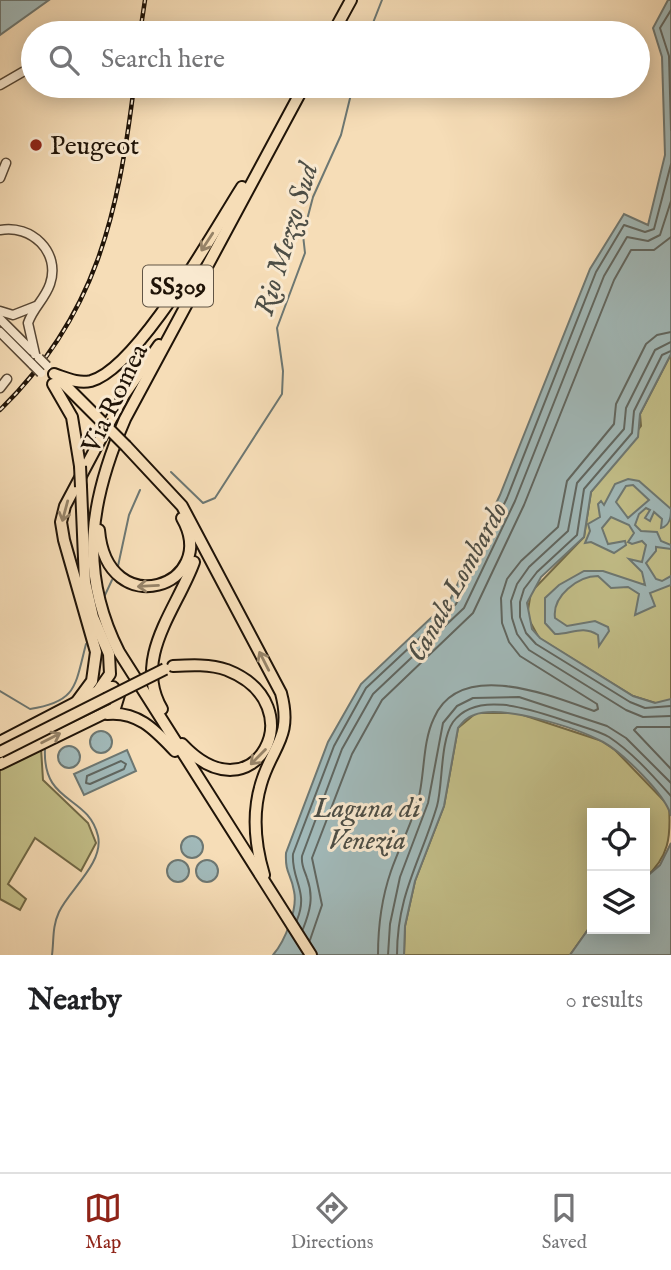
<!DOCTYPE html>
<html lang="en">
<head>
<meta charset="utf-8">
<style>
  body { margin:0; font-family:"IM FELL English",serif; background:#f6f6f6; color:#202124 }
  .controls { position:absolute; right:21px; bottom:21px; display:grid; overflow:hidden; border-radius:0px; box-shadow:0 4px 18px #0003 }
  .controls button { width:63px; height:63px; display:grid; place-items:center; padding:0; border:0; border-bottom:2px solid #e0e0e0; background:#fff; color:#202124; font:35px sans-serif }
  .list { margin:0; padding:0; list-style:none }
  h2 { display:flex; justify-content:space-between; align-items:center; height:91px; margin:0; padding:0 28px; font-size:30px }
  h2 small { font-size:23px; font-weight:400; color:#757577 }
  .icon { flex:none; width:38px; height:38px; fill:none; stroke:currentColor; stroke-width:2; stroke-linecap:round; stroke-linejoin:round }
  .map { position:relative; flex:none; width:671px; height:955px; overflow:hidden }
  .search { position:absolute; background:#fff; box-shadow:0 4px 18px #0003; left:21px; right:21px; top:21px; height:77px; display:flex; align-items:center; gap:18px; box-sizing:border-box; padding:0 24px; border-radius:38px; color:#757577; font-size:26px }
  .sheet { height:217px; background:#fff }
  nav { display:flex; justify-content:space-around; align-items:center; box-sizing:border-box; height:98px; border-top:2px solid #e0e0e0; background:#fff; font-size:19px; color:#757577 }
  nav a { display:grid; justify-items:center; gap:4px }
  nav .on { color:#8f2418 }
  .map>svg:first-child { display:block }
  .green { fill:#c3bf89; stroke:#726a48; stroke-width:2 }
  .water { fill:#a1b9b9; stroke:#6d7772; stroke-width:2; fill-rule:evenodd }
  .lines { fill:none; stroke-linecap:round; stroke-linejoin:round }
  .shore { stroke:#606660; stroke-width:2 }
  .stream { stroke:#6d7772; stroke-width:2 }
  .minor-casing { stroke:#564634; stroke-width:11 }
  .major-casing { stroke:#201408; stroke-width:14 }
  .minor { stroke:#f9e9d0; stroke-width:8 }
  .major { stroke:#f6ddb7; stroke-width:10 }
  .rail-casing { stroke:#201408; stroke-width:4.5 }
  .rail { stroke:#f9e9d0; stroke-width:2; stroke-dasharray:5; stroke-linecap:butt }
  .minor-bridge-casing { stroke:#564634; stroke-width:11; stroke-linecap:butt }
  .major-bridge-casing { stroke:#201408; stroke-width:14; stroke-linecap:butt }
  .minor-bridge { stroke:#f9e9d0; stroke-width:8 }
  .major-bridge { stroke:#f6ddb7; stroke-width:10 }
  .oneway { stroke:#968368 }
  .poi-dot { fill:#8f2418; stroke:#f9e9d0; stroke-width:2.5 }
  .labels { text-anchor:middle; stroke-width:6; stroke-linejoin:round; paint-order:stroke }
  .shield { fill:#f9e9d0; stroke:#615444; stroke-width:2 }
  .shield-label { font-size:24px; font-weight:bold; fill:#201408 }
  .poi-label { font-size:26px; fill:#201408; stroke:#f9e9d0; text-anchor:start }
  .street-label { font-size:26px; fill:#201408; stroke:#f9e9d0 }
  .water-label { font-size:28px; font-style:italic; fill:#4d4e46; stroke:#f9e9d0 }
</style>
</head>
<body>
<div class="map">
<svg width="671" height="955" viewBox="0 0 671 955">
  <rect width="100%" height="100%" fill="#f6ddb7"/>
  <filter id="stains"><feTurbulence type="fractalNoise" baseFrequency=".00286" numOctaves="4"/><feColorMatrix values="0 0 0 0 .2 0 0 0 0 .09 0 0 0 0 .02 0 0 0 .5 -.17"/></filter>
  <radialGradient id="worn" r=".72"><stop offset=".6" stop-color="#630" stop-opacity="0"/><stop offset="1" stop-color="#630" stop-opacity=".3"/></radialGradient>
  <g class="green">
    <polygon points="671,354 671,730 656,703 633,696 539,638 527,616 531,592 584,537 591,492 641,426 640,414"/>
    <path d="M 476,713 L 517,713 L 602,741 L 615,750 L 669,806 C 671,837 669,857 645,878 L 645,813 L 592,813 L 592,924 L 570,955 L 404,955 L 405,926 L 415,881 L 444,806 L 458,728 Z"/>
    <polygon points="41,748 43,780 88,823 96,843 81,871 35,838 8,884 26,899 20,910 0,899 0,768"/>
  </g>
  <g class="water">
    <polygon points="0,0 49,0 0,35"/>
    <path d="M 668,0 L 671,0 L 671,354 L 640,414 L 638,437 L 591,492 L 584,537 L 541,577 L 527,603 L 532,629 L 540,638 L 633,696 L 655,703 L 671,699 L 671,816 C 666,795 623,753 603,742 C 577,728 502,704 474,715 C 467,717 463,722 458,728 L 444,806 L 415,881 L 405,926 L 404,955 L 273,955 C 285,941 298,909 294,891 C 291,873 285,874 286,853 L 328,742 L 361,684 L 450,600 L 500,495 L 590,269 L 624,214 L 648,225 L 665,155 L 662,57 L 653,28 Z"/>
    <path d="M 628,479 L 639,481 L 671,509 C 671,517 670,526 661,528 L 662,519 L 654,512 L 650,521 L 645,518 L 650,510 L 646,508 L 639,514 L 635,525 L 641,531 L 657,532 L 661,541 L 671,545 L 671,549 L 656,547 L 656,551 L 646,563 L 656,579 L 662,581 L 671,576 L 671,585 L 650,593 L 655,606 L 635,615 L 639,594 L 628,587 L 611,588 L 598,576 C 578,576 552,596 555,618 L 567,626 L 595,621 L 608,627 L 609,631 L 599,646 L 598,635 C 582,625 572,634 555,634 L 545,623 L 545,598 L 559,585 L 584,571 L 603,571 L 645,585 L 642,572 L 629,559 L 642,562 L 646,545 L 642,541 L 632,544 L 628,542 L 634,533 L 629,525 L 611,517 L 602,528 L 608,544 L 625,541 L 626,545 L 614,553 L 591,542 L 585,543 L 590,531 L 588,524 L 600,517 L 598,504 L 601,501 L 604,505 L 615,484 ZM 633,485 L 649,500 L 628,518 L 616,502 L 626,486 Z"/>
    <circle cx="101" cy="742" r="11"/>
    <circle cx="69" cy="757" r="11"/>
    <polygon points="127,750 136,771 84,795 74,774"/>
    <circle cx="192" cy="847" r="11"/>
    <polygon points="671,843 671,955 570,955 592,924 592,929 645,929 645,878 660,865"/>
    <circle cx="178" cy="871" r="11"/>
    <circle cx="207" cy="871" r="11"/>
  </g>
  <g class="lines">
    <g class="shore">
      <polyline points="671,10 660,28 669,56 671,130"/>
      <polyline points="671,342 655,350 626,408 624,429 577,483 568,531 529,567 517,584 511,601 512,618 517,634 529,650 626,710 643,717 671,716"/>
      <polyline points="671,351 662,355 634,411 632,433 584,489 577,535 537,572 524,589 520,602 520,617 526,633 536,644 630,702 645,708 671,706"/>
      <polyline points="671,727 637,727 634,730 671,769"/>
      <polygon points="121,761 126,764 124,769 90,784 86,783 87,776"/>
      <path d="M 297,920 C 309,891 291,880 293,854 L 334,746 L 366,688 L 456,604 L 507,498 L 596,272 L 624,225 L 645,232 L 654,229 L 671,164"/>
      <path d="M 303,929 C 310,911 314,897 307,878 C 304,869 301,865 302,856 L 342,749 L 373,694 L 464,608 L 515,501 L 604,276 L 627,237 L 648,241 L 660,235 L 671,201"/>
      <polyline points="310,940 322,905 312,858 352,754 382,700 473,613 524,505 614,280 631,250 654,250 671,237"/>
      <path d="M 378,955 C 378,927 382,897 391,871 C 399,848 411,825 418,801 C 425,775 422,743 434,718 C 460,658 552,696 594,711 L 598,709 L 597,704 L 520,656 L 509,642 L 502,623 L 501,598 L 507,579 L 521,561 L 558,527 L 567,481 L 614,424 L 616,404 L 646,344 L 657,335 L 671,332"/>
      <polyline points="388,955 390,924 400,877 428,803 443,723 457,706 473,698 519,697 607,726 626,738 671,783"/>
      <path d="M 397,955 C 397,894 421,860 437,806 C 443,784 440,741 453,722 C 478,688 538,712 569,722 C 582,727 597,730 609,737 C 632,752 653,776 671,796"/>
    </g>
    <g class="stream">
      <polyline points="369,33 382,0"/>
      <polyline points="171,472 203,503 215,498 282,394 283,371 277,328 305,253 303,235 313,197 341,135 353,86"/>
      <polyline points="118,566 129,515 140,490"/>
      <polyline points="105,595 112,580"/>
      <path d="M 0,691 L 30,709 C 77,702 75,686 86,644"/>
      <path d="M 45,748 C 42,805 88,794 98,836 C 104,863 69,890 59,912 C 52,927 54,940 52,955"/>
    </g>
    <defs>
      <g id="minor">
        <polyline points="77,33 85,27"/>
        <polyline points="0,85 33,66"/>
        <polyline points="0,178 6,163"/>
        <path d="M 0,230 C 31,224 61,252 50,284 C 45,299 33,308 28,323 L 35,354"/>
        <polyline points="0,311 13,315 36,306"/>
        <polyline points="0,319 32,351"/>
        <polyline points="0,332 33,365"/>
        <polyline points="0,388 7,379"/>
      </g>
      <g id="major">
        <polyline points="333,33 351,0"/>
        <path d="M 304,86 L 125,419 C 90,500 78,571 119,652 L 311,955"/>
        <path d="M 54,374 C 66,378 78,384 91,381 C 138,368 214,231 242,187"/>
        <polyline points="58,378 103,423"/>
        <polyline points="53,384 72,417 80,466"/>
        <path d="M 126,446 L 182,506 L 281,693 C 293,738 272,746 261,784 C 252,814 255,845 264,875"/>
        <path d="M 99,530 C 107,624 221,586 182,518"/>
        <path d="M 173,666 C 191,665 210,664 227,670 C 316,705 254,821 182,744"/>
        <polyline points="75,704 92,681 96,652 64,540 61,522 65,506 124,395 159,345"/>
        <path d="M 162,709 C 132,658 177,609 194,562"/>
        <path d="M 107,714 C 138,711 155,730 175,751"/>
        <polyline points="0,742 98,691 110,674 109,654 93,617 85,582 81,487"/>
        <polyline points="0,764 115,708 119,695 113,687 103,687"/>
      </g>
    </defs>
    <use href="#minor" class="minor-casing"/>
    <use href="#major" class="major-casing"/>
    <use href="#minor" class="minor"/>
    <use href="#major" class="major"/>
    <defs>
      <g id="rail">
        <polyline points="140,33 145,0"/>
        <path d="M 0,410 C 97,315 118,214 134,86"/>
      </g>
    </defs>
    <use href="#rail" class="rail-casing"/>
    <use href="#rail" class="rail"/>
    <defs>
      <g id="minor-bridge">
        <polyline points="39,358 47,366"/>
        <polyline points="33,365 41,373"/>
      </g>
      <g id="major-bridge">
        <polyline points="103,423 126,446"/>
        <polyline points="80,466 81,487"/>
        <polyline points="0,752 165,669"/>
      </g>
    </defs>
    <use href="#minor-bridge" class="minor-bridge-casing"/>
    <use href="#major-bridge" class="major-bridge-casing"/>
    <use href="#minor-bridge" class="minor-bridge"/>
    <use href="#major-bridge" class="major-bridge"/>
  </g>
  <defs><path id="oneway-shaft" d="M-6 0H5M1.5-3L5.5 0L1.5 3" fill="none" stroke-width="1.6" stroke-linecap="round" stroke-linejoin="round" transform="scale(1.75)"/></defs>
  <g class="oneway">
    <use href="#oneway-shaft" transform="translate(207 242) rotate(123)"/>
    <use href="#oneway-shaft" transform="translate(65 511) rotate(105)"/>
    <use href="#oneway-shaft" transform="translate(148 586) rotate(177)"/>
    <use href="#oneway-shaft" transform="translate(264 661) rotate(-117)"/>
    <use href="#oneway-shaft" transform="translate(51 738) rotate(-27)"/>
    <use href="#oneway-shaft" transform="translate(258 757) rotate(135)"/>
  </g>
  <circle class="poi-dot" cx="36" cy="145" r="7"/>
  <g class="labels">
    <rect class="shield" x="143" y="265.5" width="70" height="41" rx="5"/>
    <g class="shield-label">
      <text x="178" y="294">SS309</text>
    </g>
    <g class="poi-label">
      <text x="50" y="154">Peugeot</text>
    </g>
    <g class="street-label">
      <text transform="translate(114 398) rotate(-64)" y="9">Via Romea</text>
    </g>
    <g class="water-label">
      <text transform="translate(285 239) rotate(-73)" y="10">Rio Mezzo Sud</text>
      <text transform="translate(456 581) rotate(-61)" y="10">Canale Lombardo</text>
      <text x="367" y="817">Laguna di<tspan x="367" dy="32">Venezia</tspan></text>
    </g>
  </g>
  <rect width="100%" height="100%" filter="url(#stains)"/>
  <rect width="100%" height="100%" fill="url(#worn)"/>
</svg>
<div class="controls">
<button><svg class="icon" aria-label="locate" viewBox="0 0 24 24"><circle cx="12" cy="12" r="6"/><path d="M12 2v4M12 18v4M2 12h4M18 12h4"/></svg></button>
<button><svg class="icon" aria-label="layers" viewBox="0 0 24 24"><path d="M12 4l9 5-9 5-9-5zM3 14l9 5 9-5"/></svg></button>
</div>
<div class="search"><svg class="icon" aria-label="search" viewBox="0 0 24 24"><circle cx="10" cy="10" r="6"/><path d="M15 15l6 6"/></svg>Search here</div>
</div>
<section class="sheet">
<h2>Nearby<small>0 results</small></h2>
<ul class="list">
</ul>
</section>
<nav>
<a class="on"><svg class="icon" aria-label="map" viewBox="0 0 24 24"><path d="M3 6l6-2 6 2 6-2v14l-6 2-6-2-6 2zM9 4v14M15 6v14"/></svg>Map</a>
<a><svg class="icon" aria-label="directions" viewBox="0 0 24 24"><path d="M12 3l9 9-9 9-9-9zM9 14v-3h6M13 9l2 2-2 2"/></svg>Directions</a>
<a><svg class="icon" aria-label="saved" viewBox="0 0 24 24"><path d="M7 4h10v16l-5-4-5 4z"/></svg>Saved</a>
</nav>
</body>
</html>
